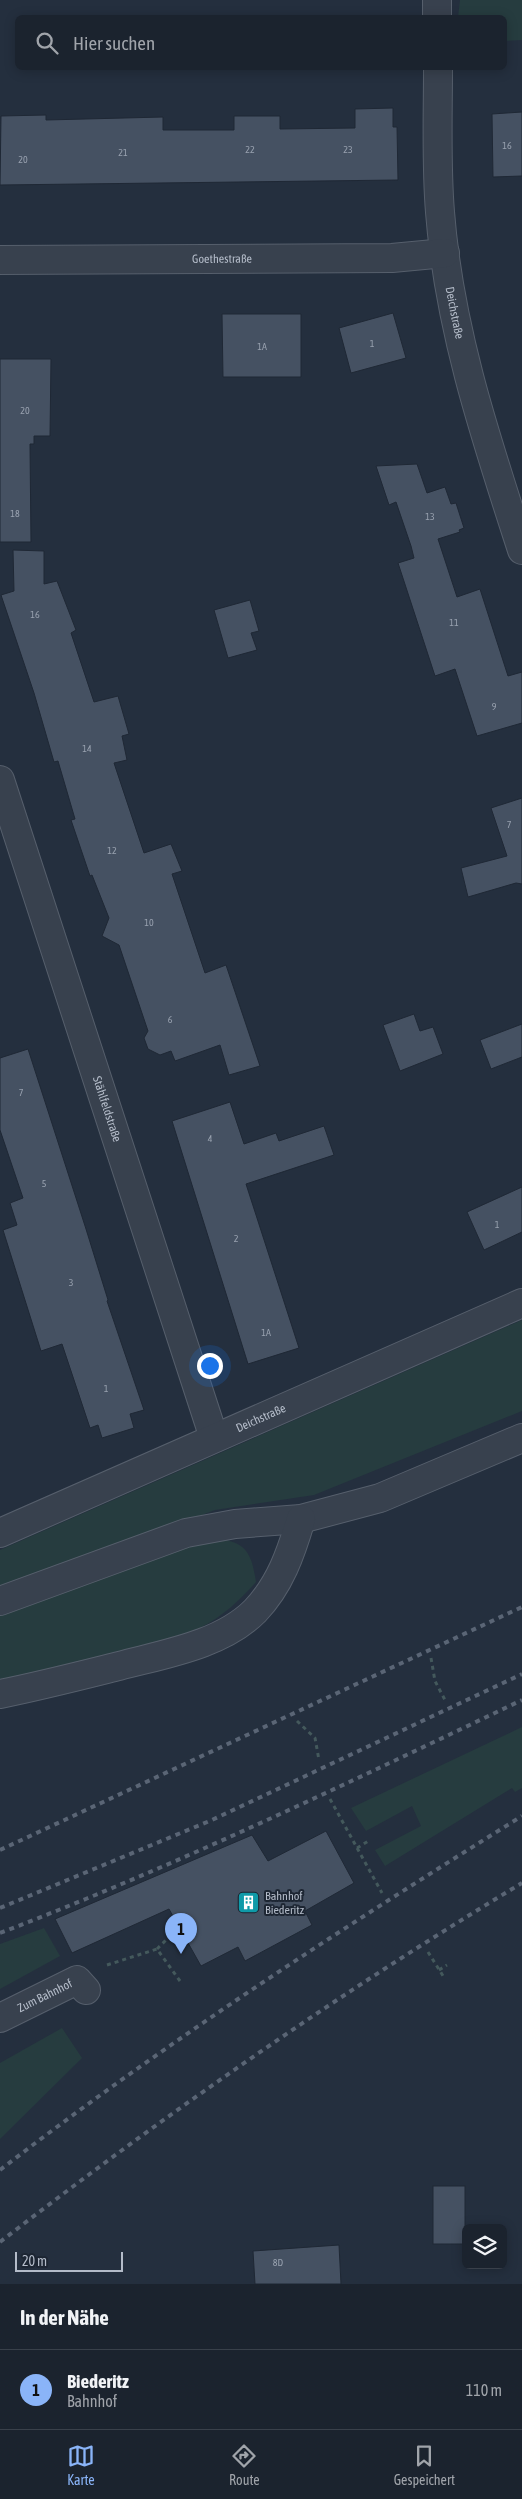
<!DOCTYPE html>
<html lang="de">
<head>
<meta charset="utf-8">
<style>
  body { margin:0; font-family:"Asap Condensed",sans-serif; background:#242b36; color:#f1f3f6 }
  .controls { position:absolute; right:15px; bottom:15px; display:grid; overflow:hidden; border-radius:8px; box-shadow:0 2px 12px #0003 }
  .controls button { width:45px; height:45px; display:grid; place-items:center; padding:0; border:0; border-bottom:1px solid #39404a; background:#1b232e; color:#f1f3f6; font:25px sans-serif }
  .scale { position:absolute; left:15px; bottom:12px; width:108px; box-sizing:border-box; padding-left:5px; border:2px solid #b4bcc9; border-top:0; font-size:14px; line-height:18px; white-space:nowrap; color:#b4bcc9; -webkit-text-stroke:4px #1d2633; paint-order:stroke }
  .you { position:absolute; left:209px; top:1365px; width:18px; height:18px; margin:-12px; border:4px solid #fff; border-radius:50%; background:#1a73e8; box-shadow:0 0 0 8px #1a73e833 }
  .badge { display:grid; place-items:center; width:32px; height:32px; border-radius:50%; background:#8ab4f8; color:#111; font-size:16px; font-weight:700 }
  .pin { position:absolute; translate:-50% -41px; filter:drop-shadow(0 1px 2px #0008) }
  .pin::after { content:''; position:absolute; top:26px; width:18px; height:15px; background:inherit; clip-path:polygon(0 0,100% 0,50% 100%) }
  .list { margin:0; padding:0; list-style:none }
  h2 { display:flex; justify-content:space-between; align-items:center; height:65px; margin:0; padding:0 20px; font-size:21px }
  h2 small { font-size:16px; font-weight:400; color:#a0a4aa }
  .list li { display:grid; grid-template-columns:32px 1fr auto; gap:15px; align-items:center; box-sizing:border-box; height:80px; padding:0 20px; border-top:1px solid #39404a }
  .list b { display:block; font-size:19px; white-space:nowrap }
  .list p { margin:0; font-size:16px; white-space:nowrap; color:#a0a4aa }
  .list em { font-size:16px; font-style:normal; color:#a0a4aa }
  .icon { flex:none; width:28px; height:28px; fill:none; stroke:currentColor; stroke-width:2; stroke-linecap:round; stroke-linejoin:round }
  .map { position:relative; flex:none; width:522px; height:2284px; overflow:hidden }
  .search { position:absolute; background:#1b232e; box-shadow:0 2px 12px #0003; left:15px; right:15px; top:15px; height:55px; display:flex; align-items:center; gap:12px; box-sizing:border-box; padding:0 18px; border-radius:8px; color:#a0a4aa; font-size:19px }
  .sheet { height:145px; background:#1b232e }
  nav { display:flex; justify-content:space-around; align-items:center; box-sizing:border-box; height:70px; border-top:1px solid #39404a; background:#1b232e; font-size:14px; color:#a0a4aa }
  nav a { display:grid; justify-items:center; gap:2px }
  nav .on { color:#8ab4f8 }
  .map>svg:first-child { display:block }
  .green { fill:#263c3f }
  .building { fill:#455162; stroke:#1f2835 }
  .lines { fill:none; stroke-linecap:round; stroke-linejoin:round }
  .minor-casing { stroke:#565f6c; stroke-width:30 }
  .path { stroke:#44595c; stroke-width:3; stroke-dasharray:4 4; stroke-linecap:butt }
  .minor { stroke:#38414e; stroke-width:28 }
  .rail { stroke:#5a6575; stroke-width:4; stroke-dasharray:5 5; stroke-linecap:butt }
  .labels { text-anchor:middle; stroke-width:4; stroke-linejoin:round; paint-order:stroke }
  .number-label { font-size:10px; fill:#98a1af }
  .street-label { font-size:12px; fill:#b4bcc9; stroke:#1d2633 }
  .poi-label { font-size:12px; fill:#b4bcc9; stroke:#1d2633; text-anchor:start }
</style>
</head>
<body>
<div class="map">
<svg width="522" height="2284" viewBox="0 0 522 2284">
  <rect width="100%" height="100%" fill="#242f3e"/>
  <g class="green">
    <polygon points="460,0 522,0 522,40 505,41 504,18 458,17"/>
    <polygon points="522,1320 522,1411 314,1495 215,1510 0,1592 0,1550"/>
    <path d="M 207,1537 C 242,1541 251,1546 256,1582 C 240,1600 222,1617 200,1628 C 140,1660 66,1668 0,1682 L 0,1610 Z"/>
    <polygon points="522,1727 522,1788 515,1792 512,1788 385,1866 375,1850 421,1826 412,1806 366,1831 351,1808"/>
    <polygon points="44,1928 60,1956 0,1989 0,1944"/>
    <polygon points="62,2028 82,2058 0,2139 0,2063"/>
  </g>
  <g class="building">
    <polygon points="393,108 393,127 397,127 398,180 0,185 1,116 46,115 46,120 163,117 163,130 234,130 234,116 280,116 280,129 355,128 355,109"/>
    <polygon points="522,112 522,176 493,177 492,114"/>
    <polygon points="393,313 406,358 351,373 339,328"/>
    <polygon points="222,314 301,314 301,377 223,377"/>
    <polygon points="0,359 51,359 50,436 34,436 34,444 30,444 31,542 0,542"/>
    <polygon points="417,464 427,493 445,487 451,504 456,503 464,528 459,530 460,532 438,539 457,597 480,589 508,676 522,672 522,723 477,736 455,669 435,676 398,563 414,558 411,546 396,502 389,505 376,466"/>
    <polygon points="13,550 44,551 44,584 57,581 76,630 71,633 94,702 118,696 129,734 122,736 127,760 114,763 144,853 171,844 182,871 172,874 205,973 226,965 260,1066 229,1075 220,1045 175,1061 171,1051 160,1055 148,1049 144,1038 148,1031 119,945 102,936 109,918 92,875 90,876 71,820 75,819 58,761 54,762 34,693 1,595 14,591"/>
    <polygon points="250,600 259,631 251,633 257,650 228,658 214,610"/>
    <polygon points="522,798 522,884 516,883 468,897 461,868 507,856 491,808"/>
    <polygon points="414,1014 420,1031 433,1027 443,1054 400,1071 383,1025"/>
    <polygon points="522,1024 522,1057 491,1069 480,1040"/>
    <polygon points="28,1049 86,1229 108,1300 107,1301 144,1410 130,1414 134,1428 102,1438 98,1425 90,1428 62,1344 41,1351 3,1230 17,1225 10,1203 23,1198 0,1130 0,1058"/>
    <polygon points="230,1102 244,1144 276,1133 279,1141 324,1126 334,1155 246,1184 299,1348 248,1364 172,1121"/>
    <polygon points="522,1187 522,1232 484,1250 467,1212"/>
    <polygon points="326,1831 354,1883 305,1911 312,1925 245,1961 238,1947 201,1966 169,1909 72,1953 55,1919 252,1835 268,1861"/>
    <rect x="433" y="2186" width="32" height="58"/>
    <polygon points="339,2245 341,2284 255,2284 253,2251"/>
  </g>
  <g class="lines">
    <defs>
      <g id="minor">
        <polyline points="437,0 437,18"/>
        <path id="s1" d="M 438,68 C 438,115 436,164 440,212 C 449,329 486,439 522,550"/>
        <path id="s2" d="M 0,260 L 392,258 L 445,253"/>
        <path id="s3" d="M 0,780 L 214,1438"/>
        <path id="s4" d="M 0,1533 L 522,1303"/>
        <polyline points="0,1601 186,1533 235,1524 301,1519 380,1498 522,1438"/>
        <path d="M 0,1694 C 40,1686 79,1676 119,1666 C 164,1654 221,1645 255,1611 C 280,1585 291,1553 301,1519"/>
        <path id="s5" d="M 0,2018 L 77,1980 L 86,1990"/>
      </g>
    </defs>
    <use href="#minor" class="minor-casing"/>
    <g class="path">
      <polyline points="431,1658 435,1681 445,1700"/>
      <polyline points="297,1721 315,1738 319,1760"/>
      <polyline points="330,1799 382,1893"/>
      <polyline points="357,1848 370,1840"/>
      <polyline points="157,1949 167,1939 176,1920"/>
      <polyline points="428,1952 445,1979"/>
      <polyline points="107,1965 157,1949 180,1981"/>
      <polyline points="439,1970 447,1965"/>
    </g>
    <use href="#minor" class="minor"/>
    <g class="rail">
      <polyline points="0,1850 522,1607"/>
      <polyline points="0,1908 212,1820 522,1674"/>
      <path d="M 0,1933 C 178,1865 350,1782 522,1700"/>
      <path d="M 0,2170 C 166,2042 344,1927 522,1816"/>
      <path d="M 0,2242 C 167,2113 341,1992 522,1883"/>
    </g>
  </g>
  <defs>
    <symbol id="building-square" viewBox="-11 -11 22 22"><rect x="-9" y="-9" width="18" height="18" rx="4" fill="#0f9aa8" stroke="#1d2633"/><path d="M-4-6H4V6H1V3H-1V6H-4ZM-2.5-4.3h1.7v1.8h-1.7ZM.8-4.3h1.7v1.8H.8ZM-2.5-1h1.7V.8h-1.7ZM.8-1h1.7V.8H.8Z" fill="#fff"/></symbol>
  </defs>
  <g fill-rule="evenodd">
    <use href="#building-square" x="236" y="1890" width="25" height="25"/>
  </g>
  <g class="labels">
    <g class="number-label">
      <text x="507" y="149">16</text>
      <text x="250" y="153">22</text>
      <text x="348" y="153">23</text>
      <text x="123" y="156">21</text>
      <text x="23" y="163">20</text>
      <text x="372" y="347">1</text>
      <text x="262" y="350">1A</text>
      <text x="25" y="414">20</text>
      <text x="15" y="517">18</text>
      <text x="430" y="520">13</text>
      <text x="35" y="618">16</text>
      <text x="454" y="626">11</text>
      <text x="494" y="710">9</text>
      <text x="87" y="752">14</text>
      <text x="509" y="828">7</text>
      <text x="112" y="854">12</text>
      <text x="149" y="926">10</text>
      <text x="170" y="1023">6</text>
      <text x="21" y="1096">7</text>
      <text x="210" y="1142">4</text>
      <text x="44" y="1187">5</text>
      <text x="497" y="1228">1</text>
      <text x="236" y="1242">2</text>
      <text x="71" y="1286">3</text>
      <text x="266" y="1336">1A</text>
      <text x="106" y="1392">1</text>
      <text x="278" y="2266">8D</text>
    </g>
    <g class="street-label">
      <text dy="4" stroke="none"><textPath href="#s2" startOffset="222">Goethestraße</textPath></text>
      <text dy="4" stroke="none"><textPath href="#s1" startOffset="246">Deichstraße</textPath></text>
      <text dy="4" stroke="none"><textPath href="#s3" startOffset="346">Stählfeldstraße</textPath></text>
      <text dy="4" stroke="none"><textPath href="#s4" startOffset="285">Deichstraße</textPath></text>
      <text dy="4" stroke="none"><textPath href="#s5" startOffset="50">Zum Bahnhof</textPath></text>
    </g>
    <g class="poi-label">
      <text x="265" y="1900">Bahnhof<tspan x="265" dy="14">Biederitz</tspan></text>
    </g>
  </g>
</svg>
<div class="controls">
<button><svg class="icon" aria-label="layers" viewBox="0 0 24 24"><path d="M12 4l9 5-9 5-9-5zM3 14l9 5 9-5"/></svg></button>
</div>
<div class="scale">20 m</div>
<div class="you"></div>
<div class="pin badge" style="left:181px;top:1954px">1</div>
<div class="search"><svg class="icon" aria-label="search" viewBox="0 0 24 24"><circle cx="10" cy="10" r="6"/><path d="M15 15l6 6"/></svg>Hier suchen</div>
</div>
<section class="sheet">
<h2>In der Nähe<small></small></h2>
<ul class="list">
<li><span class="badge">1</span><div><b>Biederitz</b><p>Bahnhof</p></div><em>110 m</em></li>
</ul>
</section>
<nav>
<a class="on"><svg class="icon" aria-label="map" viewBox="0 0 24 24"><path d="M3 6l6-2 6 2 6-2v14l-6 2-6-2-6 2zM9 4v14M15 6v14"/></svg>Karte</a>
<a><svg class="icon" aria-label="directions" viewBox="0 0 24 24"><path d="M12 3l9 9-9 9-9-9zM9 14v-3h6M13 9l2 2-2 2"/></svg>Route</a>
<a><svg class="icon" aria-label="saved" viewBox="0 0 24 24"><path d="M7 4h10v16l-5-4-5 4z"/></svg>Gespeichert</a>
</nav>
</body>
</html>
